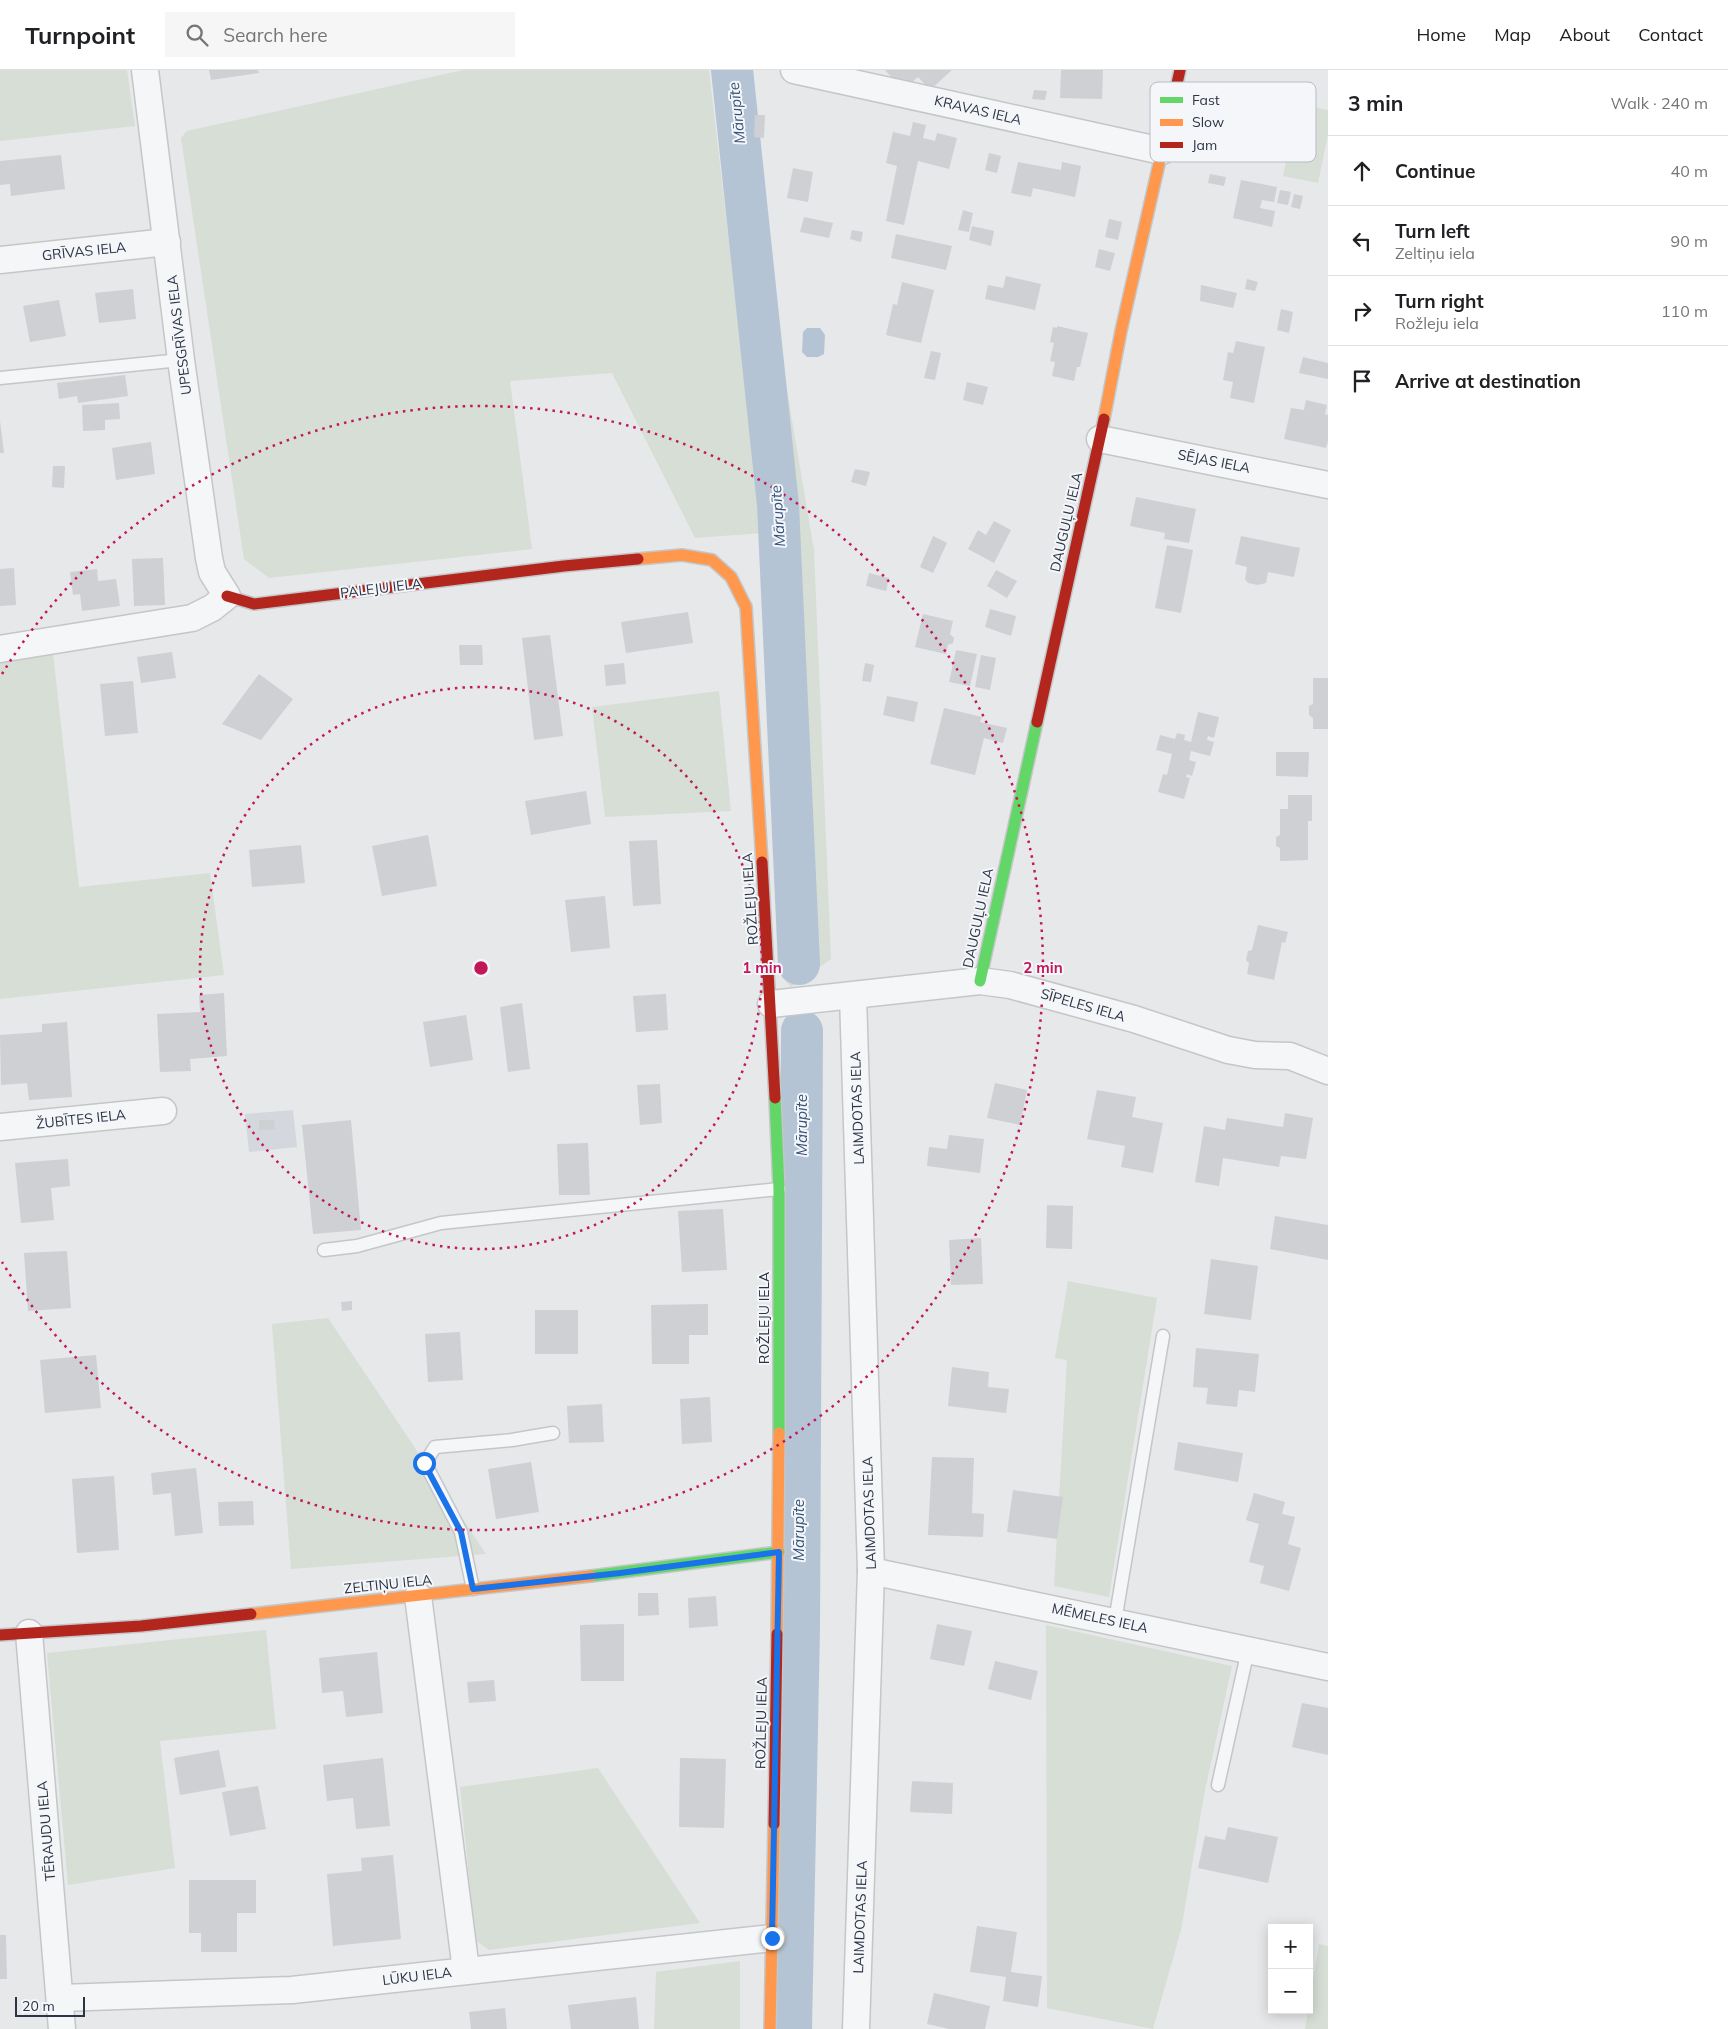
<!DOCTYPE html>
<html lang="en">
<head>
<meta charset="utf-8">
<style>
  body { margin:0; font-family:Mulish,sans-serif; background:#f6f6f6; color:#202124 }
  .controls { position:absolute; right:15px; bottom:15px; display:grid; overflow:hidden; border-radius:0px; box-shadow:0 2px 12px #0003 }
  .controls button { width:45px; height:45px; display:grid; place-items:center; padding:0; border:0; border-bottom:1px solid #e0e0e0; background:#fff; color:#202124; font:25px sans-serif }
  .scale { position:absolute; left:15px; bottom:12px; width:70px; box-sizing:border-box; padding-left:5px; border:2px solid #2b3445; border-top:0; font-size:14px; line-height:18px; white-space:nowrap; color:#2b3445; -webkit-text-stroke:4px #f4f6f9; paint-order:stroke }
  .stop { position:absolute; width:15px; height:15px; margin:-11px; border:4px solid #1a73e8; border-radius:50%; background:#fff }
  .stop.end { background:#1a73e8; border-color:#fff; box-shadow:0 1px 5px #0008 }
  .list { margin:0; padding:0; list-style:none }
  h2 { display:flex; justify-content:space-between; align-items:center; height:65px; margin:0; padding:0 20px; font-size:21px }
  h2 small { font-size:16px; font-weight:400; color:#757577 }
  .list li { display:grid; grid-template-columns:32px 1fr auto; gap:15px; align-items:center; box-sizing:border-box; height:70px; padding:0 20px; border-top:1px solid #e0e0e0 }
  .list b { display:block; font-size:19px; white-space:nowrap }
  .list p { margin:0; font-size:16px; white-space:nowrap; color:#757577 }
  .list em { font-size:16px; font-style:normal; color:#757577 }
  .icon { flex:none; width:28px; height:28px; fill:none; stroke:currentColor; stroke-width:2; stroke-linecap:round; stroke-linejoin:round }
  .map { position:relative; flex:none; width:1328px; height:1959px; overflow:hidden }
  header { display:flex; align-items:center; gap:30px; box-sizing:border-box; height:70px; padding:0 25px; background:#fff; border-bottom:1px solid #e0e0e0 }
  header strong { font-size:24px }
  nav { display:flex; gap:28px; margin-inline-start:auto; font-size:18px }
  .search { width:350px; height:45px; background:#f6f6f6; display:flex; align-items:center; gap:12px; box-sizing:border-box; padding:0 18px; border-radius:0px; color:#757577; font-size:19px }
  main { display:flex }
  aside { flex:1; background:#fff }
  .map>svg:first-child { display:block }
  .built { fill:#d4d7dd }
  .green { fill:#d6ded6 }
  .water { fill:#b4c4d5 }
  .lines { fill:none; stroke-linecap:round; stroke-linejoin:round }
  .river { stroke:#b4c4d5; stroke-width:42 }
  .building { fill:#ced0d3 }
  .lane-casing { stroke:#c4c6c8; stroke-width:15 }
  .street-casing { stroke:#c4c6c8; stroke-width:29 }
  .fast-casing { stroke:#c4c6c8; stroke-width:14 }
  .slow-casing { stroke:#c4c6c8; stroke-width:14 }
  .jam-casing { stroke:#c4c6c8; stroke-width:14 }
  .lane { stroke:#f5f6f7; stroke-width:12 }
  .street { stroke:#f5f6f7; stroke-width:26 }
  .fast { stroke:#63d668; stroke-width:11 }
  .slow { stroke:#ff974d; stroke-width:11 }
  .jam { stroke:#b3261e; stroke-width:11 }
  .route { stroke:#1a73e8; stroke-width:6 }
  .ring { fill:none; stroke:#c2185b; stroke-width:2.5; stroke-dasharray:2.5 5 }
  .labels { text-anchor:middle; stroke-width:4; stroke-linejoin:round; paint-order:stroke }
  .street-label { font-size:14px; fill:#2b3445; stroke:#f4f6f9 }
  .water-label { font-size:15px; font-style:italic; fill:#34527a; stroke:#f4f6f9 }
  .key { fill:#f4f6f9; stroke:#b8bcc3; stroke-width:1 }
  .key-label { font-size:14px; fill:#2b3445 }
  .centre { fill:#c2185b; stroke:#f4f6f9; stroke-width:2.5 }
  .ring-label { font-size:15px; text-anchor:middle; font-weight:bold; fill:#c2185b; stroke:#f4f6f9; stroke-width:4; stroke-linejoin:round; paint-order:stroke }
</style>
</head>
<body>
<header>
<strong>Turnpoint</strong>
<div class="search"><svg class="icon" aria-label="search" viewBox="0 0 24 24"><circle cx="10" cy="10" r="6"/><path d="M15 15l6 6"/></svg>Search here</div>
<nav><a>Home</a><a>Map</a><a>About</a><a>Contact</a></nav>
</header>
<main>
<div class="map">
<svg width="1328" height="1959" viewBox="0 0 1328 1959">
  <rect width="100%" height="100%" fill="#e6e8ea"/>
  <polygon class="built" points="293,1040 297,1077 249,1082 245,1044"/>
  <g class="green">
    <polygon points="0,0 127,0 135,56 0,71"/>
    <polygon points="463,0 709,0 746,317 714,0 751,0 755,45 755,97 765,129 782,291 814,480 831,889 791,917 781,906 763,463 695,468 612,303 510,311 532,479 269,508 244,489 181,68 187,61"/>
    <polygon points="1298,34 1328,40 1328,64 1318,113 1283,106"/>
    <polygon points="53,583 79,817 210,803 224,905 0,929 0,590"/>
    <polygon points="719,621 731,741 605,747 592,637"/>
    <polygon points="1068,1211 1157,1228 1109,1527 1054,1516 1067,1290 1055,1288"/>
    <polygon points="328,1248 486,1484 291,1499 272,1254"/>
    <polygon points="1046,1555 1232,1596 1204,1725 1181,1860 1153,1959 1047,1938"/>
    <polygon points="266,1560 276,1659 160,1671 175,1798 68,1815 47,1583"/>
    <polygon points="598,1698 700,1853 489,1880 475,1870 460,1717"/>
    <polygon points="1319,1874 1328,1876 1328,1959 1305,1959"/>
    <polygon points="740,1891 740,1959 654,1959 656,1902"/>
  </g>
  <polygon class="water" points="807,258 820,258 825,265 824,284 818,287 807,287 802,282 803,262"/>
  <g class="lines">
    <g class="river">
      <polyline points="732,0 778,435 799,894"/>
      <polyline points="791,1959 799,1557 802,961"/>
    </g>
  </g>
  <g class="building">
    <polygon points="209,0 258,0 259,3 211,10"/>
    <polygon points="885,0 952,0 930,20 918,7 909,15 896,12"/>
    <polygon points="1061,0 1103,0 1102,29 1060,28"/>
    <polygon points="1034,20 1047,21 1045,30 1032,29"/>
    <polygon points="755,45 765,45 764,68 754,67"/>
    <polygon points="913,52 926,55 923,68 935,71 937,63 957,68 949,99 918,91 904,155 886,151 897,96 886,93 893,62 910,66"/>
    <polygon points="989,83 1001,86 997,103 985,100"/>
    <polygon points="61,85 65,119 11,126 10,114 0,115 0,91"/>
    <polygon points="1018,92 1061,100 1062,92 1081,96 1075,127 1033,118 1031,127 1011,123"/>
    <polygon points="793,98 813,102 808,132 787,128"/>
    <polygon points="1210,104 1226,107 1224,116 1208,113"/>
    <polygon points="1241,110 1277,117 1274,132 1262,130 1260,138 1275,141 1272,157 1233,148"/>
    <polygon points="1280,120 1291,122 1288,135 1277,133"/>
    <polygon points="1294,124 1303,126 1300,139 1291,137"/>
    <polygon points="963,140 973,143 969,162 958,160"/>
    <polygon points="804,147 833,153 829,168 800,162"/>
    <polygon points="1109,149 1122,152 1118,170 1105,167"/>
    <polygon points="972,156 994,161 991,176 969,170"/>
    <polygon points="852,160 863,162 861,172 850,169"/>
    <polygon points="896,164 952,176 946,200 891,188"/>
    <polygon points="1099,179 1115,183 1110,201 1095,197"/>
    <polygon points="1006,206 1041,214 1035,240 985,229 988,215 1003,218"/>
    <polygon points="1247,209 1258,212 1255,221 1245,219"/>
    <polygon points="902,212 934,220 921,273 886,265 893,234 897,235"/>
    <polygon points="1201,215 1237,223 1233,238 1200,231"/>
    <polygon points="133,219 136,249 99,253 95,223"/>
    <polygon points="59,230 66,266 30,272 23,236"/>
    <polygon points="1281,239 1293,242 1289,263 1277,260"/>
    <polygon points="1057,256 1088,263 1080,297 1077,297 1074,311 1052,306 1055,292 1050,291 1054,273 1050,272 1053,257 1057,258"/>
    <polygon points="1236,271 1265,277 1254,333 1230,328 1233,312 1223,310 1228,282 1233,283"/>
    <polygon points="931,281 941,283 935,310 924,308"/>
    <polygon points="1303,287 1328,293 1328,309 1299,303"/>
    <polygon points="125,305 128,326 78,333 77,326 59,329 57,313"/>
    <polygon points="967,312 988,317 983,335 963,330"/>
    <polygon points="1306,330 1327,335 1325,344 1328,345 1328,371 1326,378 1284,369 1291,338 1304,340"/>
    <polygon points="119,333 120,349 105,350 105,360 83,361 82,335"/>
    <polygon points="0,351 4,383 0,383"/>
    <polygon points="151,372 155,404 116,410 112,378"/>
    <polygon points="53,396 65,396 64,418 52,417"/>
    <polygon points="855,399 870,402 866,416 851,412"/>
    <polygon points="1136,427 1196,439 1189,473 1164,469 1165,463 1130,456"/>
    <polygon points="994,451 1011,460 994,493 968,479 978,460 986,465"/>
    <polygon points="933,466 947,473 933,503 920,497"/>
    <polygon points="1241,466 1300,478 1294,507 1268,502 1266,513 1258,515 1248,513 1245,509 1247,497 1235,494"/>
    <polygon points="1167,475 1193,480 1181,543 1155,538"/>
    <polygon points="163,488 165,535 134,536 132,489"/>
    <polygon points="14,498 16,535 0,536 0,499"/>
    <polygon points="97,499 98,511 116,509 120,536 82,541 80,524 73,525 70,502"/>
    <polygon points="996,500 1017,511 1007,528 987,516"/>
    <polygon points="869,503 889,508 886,521 866,516"/>
    <polygon points="990,539 1016,546 1011,566 985,557"/>
    <polygon points="688,542 693,573 626,583 621,552"/>
    <polygon points="923,544 953,551 950,564 954,568 953,573 948,575 946,584 915,577"/>
    <polygon points="550,565 563,666 534,670 522,568"/>
    <polygon points="459,575 482,575 483,595 460,595"/>
    <polygon points="956,580 977,584 970,616 949,612"/>
    <polygon points="172,582 176,608 141,613 137,587"/>
    <polygon points="981,585 996,588 990,620 975,617"/>
    <polygon points="624,593 626,614 606,616 604,595"/>
    <polygon points="865,593 874,595 871,612 862,611"/>
    <polygon points="259,604 293,629 261,670 222,654"/>
    <polygon points="1313,608 1328,608 1328,659 1313,659 1313,648 1309,645 1309,636 1313,634"/>
    <polygon points="133,611 138,663 105,666 100,614"/>
    <polygon points="887,626 918,632 914,652 883,645"/>
    <polygon points="944,638 982,647 980,652 1007,658 1003,673 984,668 975,705 930,694"/>
    <polygon points="1198,642 1219,647 1214,668 1208,666 1207,670 1214,672 1210,686 1191,681 1189,690 1196,692 1192,706 1187,704 1186,707 1190,708 1184,729 1158,722 1163,704 1167,705 1172,684 1156,680 1160,665 1175,669 1177,663 1185,665 1184,670 1191,672"/>
    <polygon points="1276,682 1309,682 1308,707 1276,706"/>
    <polygon points="586,721 591,754 531,765 525,731"/>
    <polygon points="1288,725 1312,725 1312,751 1308,751 1308,790 1280,791 1280,778 1276,776 1276,767 1280,765 1280,739 1288,739"/>
    <polygon points="428,765 437,816 382,826 372,776"/>
    <polygon points="657,770 661,834 633,836 629,771"/>
    <polygon points="301,775 305,813 252,817 249,780"/>
    <polygon points="605,826 610,878 571,882 565,830"/>
    <polygon points="1258,855 1288,862 1285,873 1282,872 1274,910 1247,904 1249,893 1246,890 1248,881 1252,880"/>
    <polygon points="224,923 227,986 190,989 191,1001 160,1002 157,944 200,942 199,925"/>
    <polygon points="666,924 668,960 636,962 633,926"/>
    <polygon points="522,933 530,999 508,1002 500,937"/>
    <polygon points="466,945 473,990 430,997 423,952"/>
    <polygon points="67,952 72,1027 29,1030 27,1013 1,1015 0,965 42,962 42,954"/>
    <polygon points="995,1013 1027,1020 1020,1055 987,1048"/>
    <polygon points="660,1014 662,1053 640,1055 637,1015"/>
    <polygon points="1097,1020 1136,1027 1132,1047 1163,1053 1153,1103 1121,1097 1125,1076 1087,1069"/>
    <polygon points="1285,1043 1313,1048 1306,1089 1281,1086 1279,1097 1223,1088 1219,1116 1195,1112 1204,1056 1225,1060 1227,1048 1283,1057"/>
    <polygon points="259,1050 274,1050 275,1059 259,1060"/>
    <polygon points="351,1050 361,1160 313,1164 302,1055"/>
    <polygon points="949,1065 984,1069 980,1103 927,1096 929,1077 947,1079"/>
    <polygon points="588,1073 590,1125 559,1125 557,1074"/>
    <polygon points="68,1089 70,1116 51,1118 54,1150 21,1153 15,1093"/>
    <polygon points="1047,1135 1073,1136 1072,1179 1046,1178"/>
    <polygon points="723,1139 727,1200 682,1202 678,1141"/>
    <polygon points="1275,1146 1328,1155 1328,1190 1270,1179"/>
    <polygon points="981,1168 983,1214 951,1215 949,1170"/>
    <polygon points="67,1181 71,1238 28,1241 24,1183"/>
    <polygon points="1211,1189 1258,1196 1251,1250 1204,1244"/>
    <polygon points="352,1231 352,1240 342,1241 341,1232"/>
    <polygon points="708,1234 708,1265 689,1265 689,1294 652,1294 651,1235"/>
    <rect x="535" y="1240" width="43" height="44"/>
    <polygon points="460,1262 463,1310 428,1312 425,1264"/>
    <polygon points="1196,1278 1259,1284 1255,1322 1239,1320 1237,1337 1206,1334 1208,1318 1193,1317"/>
    <polygon points="96,1285 101,1338 45,1343 40,1290"/>
    <polygon points="952,1297 989,1302 988,1317 1009,1319 1006,1343 948,1336"/>
    <polygon points="710,1327 712,1372 682,1374 680,1329"/>
    <polygon points="602,1334 604,1372 569,1373 567,1336"/>
    <polygon points="1178,1372 1243,1383 1238,1412 1174,1400"/>
    <polygon points="932,1387 974,1388 972,1443 984,1444 983,1467 928,1465"/>
    <polygon points="531,1392 539,1442 496,1449 488,1399"/>
    <polygon points="196,1398 203,1463 175,1466 171,1423 153,1425 151,1403"/>
    <polygon points="114,1406 119,1480 77,1483 72,1409"/>
    <polygon points="1013,1420 1063,1427 1057,1469 1007,1462"/>
    <polygon points="1254,1423 1285,1432 1282,1444 1295,1447 1288,1474 1301,1478 1289,1521 1260,1513 1264,1496 1249,1492 1259,1454 1246,1450"/>
    <polygon points="253,1431 254,1455 219,1456 218,1432"/>
    <polygon points="638,1523 658,1523 659,1545 638,1546"/>
    <polygon points="716,1526 718,1556 689,1558 688,1528"/>
    <polygon points="624,1554 624,1611 581,1611 580,1555"/>
    <polygon points="937,1554 972,1561 964,1596 930,1589"/>
    <polygon points="377,1582 383,1643 346,1647 343,1621 322,1623 319,1588"/>
    <polygon points="995,1591 1038,1601 1031,1630 988,1619"/>
    <polygon points="494,1610 496,1631 469,1633 467,1612"/>
    <polygon points="1302,1633 1328,1638 1328,1685 1292,1677"/>
    <polygon points="219,1680 226,1717 180,1725 174,1688"/>
    <polygon points="383,1688 390,1756 356,1759 353,1728 327,1731 323,1695"/>
    <polygon points="680,1688 726,1689 724,1758 679,1757"/>
    <polygon points="912,1711 953,1713 952,1744 910,1742"/>
    <polygon points="258,1716 266,1759 230,1766 222,1722"/>
    <polygon points="1228,1757 1278,1767 1268,1813 1198,1798 1205,1766 1225,1770"/>
    <polygon points="393,1785 401,1869 333,1876 327,1804 362,1801 361,1788"/>
    <polygon points="189,1810 256,1810 256,1843 237,1843 237,1882 201,1882 201,1863 189,1863"/>
    <polygon points="977,1856 1017,1862 1011,1902 1042,1906 1038,1937 1003,1931 1006,1907 970,1902"/>
    <polygon points="0,1865 6,1865 7,1909 0,1909"/>
    <polygon points="934,1923 990,1936 985,1959 949,1959 927,1954"/>
    <polygon points="636,1927 639,1959 571,1959 568,1935"/>
    <polygon points="505,1938 507,1959 471,1959 469,1942"/>
  </g>
  <g class="lines">
    <defs>
      <g id="lane">
        <polyline points="0,308 181,290"/>
        <polyline points="324,1180 357,1176 441,1153 779,1119"/>
        <polyline points="473,1519 461,1462 425,1393 435,1377 512,1370 553,1363"/>
        <polyline points="1115,1551 1163,1266"/>
        <polyline points="1218,1715 1248,1580"/>
      </g>
      <g id="street">
        <polyline points="794,0 1162,81"/>
        <polyline points="0,190 167,172"/>
        <polyline points="1100,369 1328,415"/>
        <polyline points="0,579 192,548 212,538 227,526 212,502 209,488 181,290 145,0"/>
        <polyline points="853,926 871,1501 856,1959"/>
        <polyline points="771,934 980,911 1010,915 1134,949 1228,980 1255,985 1290,986 1328,1001"/>
        <polyline points="0,1057 163,1041"/>
        <polyline points="871,1501 1328,1597"/>
        <polyline points="418,1526 466,1900"/>
        <polyline points="29,1563 62,1959"/>
        <polyline points="61,1928 292,1920 772,1868"/>
      </g>
      <g id="fast">
        <polyline points="980,911 1037,652"/>
        <polyline points="775,1028 779,1119 779,1363"/>
        <polyline points="591,1506 779,1482"/>
      </g>
      <g id="slow">
        <polyline points="1104,349 1121,261 1166,63"/>
        <polyline points="638,489 682,485 712,490 731,507 746,537 762,792"/>
        <polyline points="251,1544 591,1506"/>
        <polyline points="777,1564 779,1363"/>
        <polyline points="770,1959 774,1754"/>
      </g>
      <g id="jam">
        <polyline points="1166,63 1180,0"/>
        <polyline points="227,526 254,534 564,496 638,489"/>
        <polyline points="1037,652 1104,349"/>
        <polyline points="762,792 775,1028"/>
        <polyline points="0,1565 141,1556 251,1544"/>
        <polyline points="774,1754 777,1564"/>
      </g>
    </defs>
    <use href="#lane" class="lane-casing"/>
    <use href="#street" class="street-casing"/>
    <use href="#fast" class="fast-casing"/>
    <use href="#slow" class="slow-casing"/>
    <use href="#jam" class="jam-casing"/>
    <use href="#lane" class="lane"/>
    <use href="#street" class="street"/>
    <use href="#fast" class="fast"/>
    <use href="#slow" class="slow"/>
    <use href="#jam" class="jam"/>
  </g>
  <g class="lines">
    <polyline class="route" points="424,1393 461,1462 473,1519 620,1503 779,1482 772,1868"/>
  </g>
  <g class="ring">
    <circle cx="481" cy="898" r="281"/>
    <path d="M2 604A562 562 0 1 1 2 1192"/>
  </g>
  <g class="labels">
    <g class="street-label">
      <text transform="translate(978 40) rotate(13)" y="5">KRAVAS IELA</text>
      <text transform="translate(84 181) rotate(-6)" y="5">GRĪVAS IELA</text>
      <text transform="translate(179 265) rotate(-97)" y="5">UPESGRĪVAS IELA</text>
      <text transform="translate(1214 391) rotate(11)" y="5">SĒJAS IELA</text>
      <text transform="translate(1066 452) rotate(-77)" y="5">DAUGUĻU IELA</text>
      <text transform="translate(381 518) rotate(-7)" y="5">PALEJU IELA</text>
      <text transform="translate(750 829) rotate(-94)" y="5">ROŽLEJU IELA</text>
      <text transform="translate(978 848) rotate(-78)" y="5">DAUGUĻU IELA</text>
      <text transform="translate(1083 935) rotate(16)" y="5">SĪPELES IELA</text>
      <text transform="translate(857 1038) rotate(-92)" y="5">LAIMDOTAS IELA</text>
      <text transform="translate(81 1049) rotate(-6)" y="5">ŽUBĪTES IELA</text>
      <text transform="translate(764 1248) rotate(-90)" y="5">ROŽLEJU IELA</text>
      <text transform="translate(869 1443) rotate(-92)" y="5">LAIMDOTAS IELA</text>
      <text transform="translate(388 1514) rotate(-6)" y="5">ZELTIŅU IELA</text>
      <text transform="translate(1100 1548) rotate(12)" y="5">MĒMELES IELA</text>
      <text transform="translate(761 1653) rotate(-89)" y="5">ROŽLEJU IELA</text>
      <text transform="translate(46 1761) rotate(-95)" y="5">TĒRAUDU IELA</text>
      <text transform="translate(860 1847) rotate(-88)" y="5">LAIMDOTAS IELA</text>
      <text transform="translate(417 1906) rotate(-7)" y="5">LŪKU IELA</text>
    </g>
    <g class="water-label">
      <text transform="translate(737 43) rotate(-96)" y="5">Mārupīte</text>
      <text transform="translate(778 446) rotate(-94)" y="5">Mārupīte</text>
      <text transform="translate(802 1055) rotate(-90)" y="5">Mārupīte</text>
      <text transform="translate(799 1460) rotate(-90)" y="5">Mārupīte</text>
    </g>
  </g>
  <rect x="1150" y="12" width="166" height="80" rx="8" class="key"/>
  <rect x="1160" y="27" width="23" height="6" fill="#63d668"/>
  <rect x="1160" y="49" width="23" height="7" fill="#ff974d"/>
  <rect x="1160" y="72" width="23" height="6" fill="#b3261e"/>
  <g class="key-label">
    <text x="1192" y="35">Fast</text>
    <text x="1192" y="57">Slow</text>
    <text x="1192" y="80">Jam</text>
  </g>
  <circle cx="481" cy="898" r="8" class="centre"/>
  <g class="ring-label">
    <text x="762" y="903">1 min</text>
    <text x="1043" y="903">2 min</text>
  </g>
</svg>
<div class="controls">
<button>+</button>
<button>−</button>
</div>
<div class="scale">20 m</div>
<div class="stop" style="left:424px;top:1393px"></div>
<div class="stop end" style="left:772px;top:1868px"></div>
</div>
<aside>
<h2>3 min<small>Walk · 240 m</small></h2>
<ul class="list">
<li><svg class="icon" aria-label="ahead" viewBox="0 0 24 24"><path d="M12 20V5M6 11l6-6 6 6"/></svg><div><b>Continue</b></div><em>40 m</em></li>
<li><svg class="icon" aria-label="left" viewBox="0 0 24 24"><path d="M17 20v-9H6M10 6l-5 5 5 5"/></svg><div><b>Turn left</b><p>Zeltiņu iela</p></div><em>90 m</em></li>
<li><svg class="icon" aria-label="right" viewBox="0 0 24 24"><path d="M7 20v-9h11M14 6l5 5-5 5"/></svg><div><b>Turn right</b><p>Rožleju iela</p></div><em>110 m</em></li>
<li><svg class="icon" aria-label="arrive" viewBox="0 0 24 24"><path d="M6 21V4h12l-3 4 3 4H6"/></svg><div><b>Arrive at destination</b></div></li>
</ul>
</aside>
</main>
</body>
</html>
